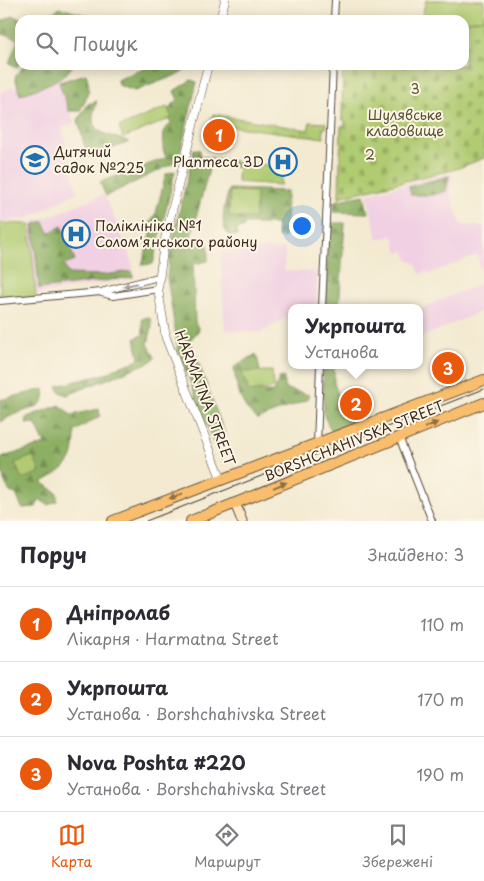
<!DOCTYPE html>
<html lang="uk">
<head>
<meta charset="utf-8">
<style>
  body { margin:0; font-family:"Playpen Sans",sans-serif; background:#f2f2f3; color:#2b2b33 }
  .you { position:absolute; left:301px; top:225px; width:18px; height:18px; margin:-12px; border:4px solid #fff; border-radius:50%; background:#1a73e8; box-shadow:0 0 0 8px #1a73e833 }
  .badge { display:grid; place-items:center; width:32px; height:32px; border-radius:50%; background:#ea580c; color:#fff; font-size:16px; font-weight:700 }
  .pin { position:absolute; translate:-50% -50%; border:2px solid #fff; box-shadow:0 1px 5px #0006 }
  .popup { position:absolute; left:288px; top:304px; width:135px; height:65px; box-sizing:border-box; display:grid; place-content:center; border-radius:10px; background:#fff; filter:drop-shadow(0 1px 4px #0005); font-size:16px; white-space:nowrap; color:#7c7c81 }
  .popup b { font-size:19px; color:#2b2b33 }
  .popup::after { content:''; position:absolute; left:50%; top:100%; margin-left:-10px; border:10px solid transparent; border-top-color:#fff }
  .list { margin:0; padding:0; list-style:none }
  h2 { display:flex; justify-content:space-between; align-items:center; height:65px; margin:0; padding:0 20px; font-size:21px }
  h2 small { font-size:16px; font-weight:400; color:#7c7c81 }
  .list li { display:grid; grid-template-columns:32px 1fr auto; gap:15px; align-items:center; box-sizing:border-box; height:75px; padding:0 20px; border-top:1px solid #e1e1e2 }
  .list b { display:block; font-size:19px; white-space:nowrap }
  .list p { margin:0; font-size:16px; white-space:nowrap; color:#7c7c81 }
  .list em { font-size:16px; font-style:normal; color:#7c7c81 }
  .icon { flex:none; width:28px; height:28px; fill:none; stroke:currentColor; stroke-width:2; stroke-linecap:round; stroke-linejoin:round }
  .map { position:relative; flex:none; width:484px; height:521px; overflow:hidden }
  .search { position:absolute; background:#fff; box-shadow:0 2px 12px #0003; left:15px; right:15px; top:15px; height:55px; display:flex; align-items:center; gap:12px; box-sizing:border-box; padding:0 18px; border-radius:15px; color:#7c7c81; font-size:19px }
  .sheet { height:290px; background:#fff }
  nav { display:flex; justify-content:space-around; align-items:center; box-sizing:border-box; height:70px; border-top:1px solid #e1e1e2; background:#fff; font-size:14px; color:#7c7c81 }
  nav a { display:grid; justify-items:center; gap:2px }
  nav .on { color:#ea580c }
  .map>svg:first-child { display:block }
  .built { fill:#f1d0e3 }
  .grass { fill:url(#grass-tufts); stroke:#767a48 }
  .forest { fill:url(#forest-firs); stroke:#646c41 }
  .cemetery { fill:url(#cemetery-stones); stroke:#767a48 }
  .park { fill:#b0cb72; stroke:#767a48 }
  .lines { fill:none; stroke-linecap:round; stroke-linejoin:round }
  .minor-casing { stroke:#574739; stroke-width:8 }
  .tertiary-casing { stroke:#574739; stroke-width:9 }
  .secondary-casing { stroke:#574739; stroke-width:11 }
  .primary-casing { stroke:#574739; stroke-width:12 }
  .minor { stroke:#fff; stroke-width:6 }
  .tertiary { stroke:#fff; stroke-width:8 }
  .secondary { stroke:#fde5c5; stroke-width:9 }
  .primary { stroke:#f9be6d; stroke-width:10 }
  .tram { stroke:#3b2a1e; stroke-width:1 }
  .oneway { fill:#a79f9a }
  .oneway2 { fill:#906d42 }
  .labels { text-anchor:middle; stroke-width:4; stroke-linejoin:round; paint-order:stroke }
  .park-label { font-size:14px; fill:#585233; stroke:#fcf5e5 }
  .poi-label { font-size:14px; fill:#3b2a1e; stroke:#fcf5e5; text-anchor:start }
  .street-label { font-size:14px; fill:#3b2a1e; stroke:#fcf5e5 }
</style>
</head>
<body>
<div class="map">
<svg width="484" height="521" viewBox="0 0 484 521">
  <defs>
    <pattern id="grass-tufts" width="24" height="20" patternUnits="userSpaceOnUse" patternTransform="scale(1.25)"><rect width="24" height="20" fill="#b0cb72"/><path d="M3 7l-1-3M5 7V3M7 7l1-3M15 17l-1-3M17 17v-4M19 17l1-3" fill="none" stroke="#98ae62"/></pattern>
    <pattern id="forest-firs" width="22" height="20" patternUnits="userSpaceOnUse" patternTransform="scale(1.25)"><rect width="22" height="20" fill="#8caf64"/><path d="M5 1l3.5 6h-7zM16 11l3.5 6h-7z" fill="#748f52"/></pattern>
    <pattern id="cemetery-stones" width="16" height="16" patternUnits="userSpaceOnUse" patternTransform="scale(1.25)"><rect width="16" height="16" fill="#b0cb72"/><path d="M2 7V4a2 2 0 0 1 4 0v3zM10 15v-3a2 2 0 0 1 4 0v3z" fill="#98ae62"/></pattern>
  </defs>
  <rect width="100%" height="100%" fill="#fcf5e5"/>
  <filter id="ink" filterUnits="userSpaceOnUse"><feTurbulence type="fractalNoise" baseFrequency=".02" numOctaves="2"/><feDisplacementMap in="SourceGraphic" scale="10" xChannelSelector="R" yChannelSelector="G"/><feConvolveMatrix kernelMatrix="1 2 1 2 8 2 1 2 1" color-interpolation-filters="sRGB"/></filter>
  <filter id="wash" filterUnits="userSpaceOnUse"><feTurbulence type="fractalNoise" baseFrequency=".0096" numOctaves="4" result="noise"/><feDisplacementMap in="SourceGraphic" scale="20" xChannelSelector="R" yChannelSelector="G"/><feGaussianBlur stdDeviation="1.12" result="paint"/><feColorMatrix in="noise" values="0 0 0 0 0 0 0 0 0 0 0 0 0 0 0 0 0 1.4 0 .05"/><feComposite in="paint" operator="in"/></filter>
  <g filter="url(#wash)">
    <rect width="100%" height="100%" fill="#f3ead1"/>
    <g class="built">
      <polygon points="60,74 74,123 62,128 77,192 28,218 0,222 0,92"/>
      <polygon points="452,173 450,192 461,225 484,226 484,310 420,338 420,309 484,282 477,255 428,274 427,271 420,274 416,264 408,260 404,251 398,253 393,236 377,239 367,194"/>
      <polygon points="104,194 131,258 134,278 36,294 30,224"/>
      <polygon points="230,248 285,249 284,271 317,272 316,308 292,308 292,318 285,318 261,333 225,330 221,253"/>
    </g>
    <polygon class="grass" points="213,114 308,130 310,122 327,123 326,128 323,128 324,138 213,124 211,122"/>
    <g class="forest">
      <polygon points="60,8 106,20 47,20 50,14"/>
      <polygon points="13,16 26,20 20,20 20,63 17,67 9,63 18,40 0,33 0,20 2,21"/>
      <path d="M 25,65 L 75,65 L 71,67 C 67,79 33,90 20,95 L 15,76 Z"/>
      <polygon points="153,65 190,65 179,74 135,91 118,85 117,80"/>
      <path d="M 86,74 C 92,91 87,96 80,111 L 69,111 L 59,82 Z"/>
      <polygon points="191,80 197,82 178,161 106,196 100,182 166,158 163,149 164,131 171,123 165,116 171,106 178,100 174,91"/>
      <path d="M 97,101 C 84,135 104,132 129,142 L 90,157 L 87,156 L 78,120 L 88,104 Z"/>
      <path d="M 194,149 L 200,150 L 200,156 L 280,168 L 283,172 C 258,167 234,169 211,162 L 191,236 L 193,242 L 208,244 L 208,261 L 193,264 L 195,322 L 199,330 L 190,340 L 226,437 L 214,444 L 178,350 L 167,277 L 171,248 Z"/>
      <polygon points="175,171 153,264 142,265 151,235 150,223 156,213 166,174"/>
      <polygon points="449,176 446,191 433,195 411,195 409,187"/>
      <path d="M 229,189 L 287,191 L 286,232 L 284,238 L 278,237 L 277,224 L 245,224 L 243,228 L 237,229 L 237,236 L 228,235 C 218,223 226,202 229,189 Z"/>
      <polygon points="364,195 368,213 334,212 335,201"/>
      <polygon points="44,221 49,233 62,226 75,261 64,265 68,274 103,275 132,271 133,277 39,289 33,225"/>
      <path d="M 328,223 L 345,223 L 339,308 L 326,308 C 325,279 329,251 328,223 Z"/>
      <polygon points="148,317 151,319 152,326 148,344 155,358 150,362 67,395 60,392 57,386 109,373 116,368 139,360 135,338 143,335 142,319"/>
      <path d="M 256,354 C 261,367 259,378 264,392 L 274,392 L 279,378 L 284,377 L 284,388 L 309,395 L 307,400 L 258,419 C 240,407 236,387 234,367 Z"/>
      <polygon points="323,365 334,365 334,383 345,414 355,414 356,420 332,432 324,416"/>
      <path d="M 44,389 C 48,407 31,408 18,413 C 12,415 6,419 0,422 L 0,400 Z"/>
      <path d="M 60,405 L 71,415 L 99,409 L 100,416 L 75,431 C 75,463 69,467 42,482 L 57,493 L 57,501 L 48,505 L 39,499 L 36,507 L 22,508 L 16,494 L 10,492 L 4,481 L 0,458 L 45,444 L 35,423 L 26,424 L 27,417 Z"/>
    </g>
    <polygon class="cemetery" points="484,18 484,158 456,169 339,197 341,126 345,125 345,121 342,119 343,65 464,65 464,22"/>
    <g class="park">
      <polygon points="426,0 484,0 484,18 464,22 464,20 421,20"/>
      <polygon points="167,107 172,118 123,138 119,127"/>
      <polygon points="238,163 282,166 281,185 237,182"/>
      <polygon points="230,191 256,192 255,218 229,217"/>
      <polygon points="0,223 30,224 36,297 0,300"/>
      <polygon points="272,371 274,388 249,392 242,372"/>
      <polygon points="33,456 40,472 22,479 15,463"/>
    </g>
  </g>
  <g filter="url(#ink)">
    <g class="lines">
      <defs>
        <g id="minor">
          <polyline points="334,20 335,0"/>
          <polyline points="102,293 113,296 158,289"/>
          <polyline points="0,301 101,292 158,277"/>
          <polyline points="322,308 333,65"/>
          <polyline points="399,437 432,521"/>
          <polyline points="317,444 320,365"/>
        </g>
        <g id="tertiary">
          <polyline points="220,20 225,0"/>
          <polyline points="208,65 164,243 158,289 166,338 221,478"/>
        </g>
        <polyline id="secondary" points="235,503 242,521"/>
        <g id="primary">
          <polyline points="113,521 484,380"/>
          <polyline points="191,521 484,403"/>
        </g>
      </defs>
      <use href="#minor" class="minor-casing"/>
      <use href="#tertiary" class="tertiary-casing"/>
      <use href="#secondary" class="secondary-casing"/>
      <use href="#primary" class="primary-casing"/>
      <use href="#minor" class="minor"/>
      <use href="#tertiary" class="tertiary"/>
      <use href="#secondary" class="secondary"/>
      <use href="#primary" class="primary"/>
      <polyline class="tram" points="146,521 484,389"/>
    </g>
    <defs><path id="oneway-solid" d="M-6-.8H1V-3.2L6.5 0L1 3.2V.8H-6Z" transform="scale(1.25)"/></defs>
    <use class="oneway" href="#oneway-solid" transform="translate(130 285) rotate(166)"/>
    <g class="oneway2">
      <use href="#oneway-solid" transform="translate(431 425) rotate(-22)"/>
      <use href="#oneway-solid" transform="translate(280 485) rotate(-22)"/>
      <use href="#oneway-solid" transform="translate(176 496) rotate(159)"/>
    </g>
  </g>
  <defs>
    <symbol id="school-ring" viewBox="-11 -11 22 22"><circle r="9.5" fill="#fcf5e5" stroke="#1f6fb2" stroke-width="1.5"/><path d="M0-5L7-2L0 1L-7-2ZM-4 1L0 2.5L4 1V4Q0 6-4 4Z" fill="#1f6fb2"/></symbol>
    <symbol id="hospital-ring" viewBox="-11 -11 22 22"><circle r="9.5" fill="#fcf5e5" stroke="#1f6fb2" stroke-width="1.5"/><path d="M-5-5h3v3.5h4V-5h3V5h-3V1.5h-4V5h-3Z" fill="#1f6fb2"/></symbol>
  </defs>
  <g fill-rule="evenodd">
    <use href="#school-ring" x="19" y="144" width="32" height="32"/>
    <use href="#hospital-ring" x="267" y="146" width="32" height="32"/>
    <use href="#hospital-ring" x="60" y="218" width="32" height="32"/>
  </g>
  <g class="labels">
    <g class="park-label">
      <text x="415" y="94">3</text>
      <text x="405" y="120">Шулявське<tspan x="405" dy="16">кладовище</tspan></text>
      <text x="370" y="160">2</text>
    </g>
    <g class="poi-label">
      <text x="54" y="157">Дитячий<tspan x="54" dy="16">садок №225</tspan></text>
      <text x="264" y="167" text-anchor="end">Planmeca 3D</text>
      <text x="95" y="231">Поліклініка №1<tspan x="95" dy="16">Солом'янського району</tspan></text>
    </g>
    <g class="street-label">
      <text transform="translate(205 398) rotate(69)" y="5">HARMATNA STREET</text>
      <text transform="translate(354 441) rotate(-22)" y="5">BORSHCHAHIVSKA STREET</text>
    </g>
  </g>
</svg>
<div class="you"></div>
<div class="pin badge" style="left:219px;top:135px">1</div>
<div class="pin badge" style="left:356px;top:404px">2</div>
<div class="popup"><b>Укрпошта</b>Установа</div>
<div class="pin badge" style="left:448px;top:368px">3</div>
<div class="search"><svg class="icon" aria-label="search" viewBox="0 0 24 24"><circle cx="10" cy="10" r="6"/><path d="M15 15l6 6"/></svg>Пошук</div>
</div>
<section class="sheet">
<h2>Поруч<small>Знайдено: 3</small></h2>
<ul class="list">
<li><span class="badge">1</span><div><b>Дніпролаб</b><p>Лікарня · Harmatna Street</p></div><em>110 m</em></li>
<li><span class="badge">2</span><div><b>Укрпошта</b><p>Установа · Borshchahivska Street</p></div><em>170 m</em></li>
<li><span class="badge">3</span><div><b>Nova Poshta #220</b><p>Установа · Borshchahivska Street</p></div><em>190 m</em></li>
</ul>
</section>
<nav>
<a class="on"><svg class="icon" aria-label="map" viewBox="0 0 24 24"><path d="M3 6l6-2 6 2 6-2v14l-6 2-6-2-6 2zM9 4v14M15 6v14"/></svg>Карта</a>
<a><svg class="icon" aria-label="directions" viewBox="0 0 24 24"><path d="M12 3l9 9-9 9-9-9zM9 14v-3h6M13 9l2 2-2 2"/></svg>Маршрут</a>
<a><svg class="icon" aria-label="saved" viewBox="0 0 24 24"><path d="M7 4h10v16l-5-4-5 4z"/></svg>Збережені</a>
</nav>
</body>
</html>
